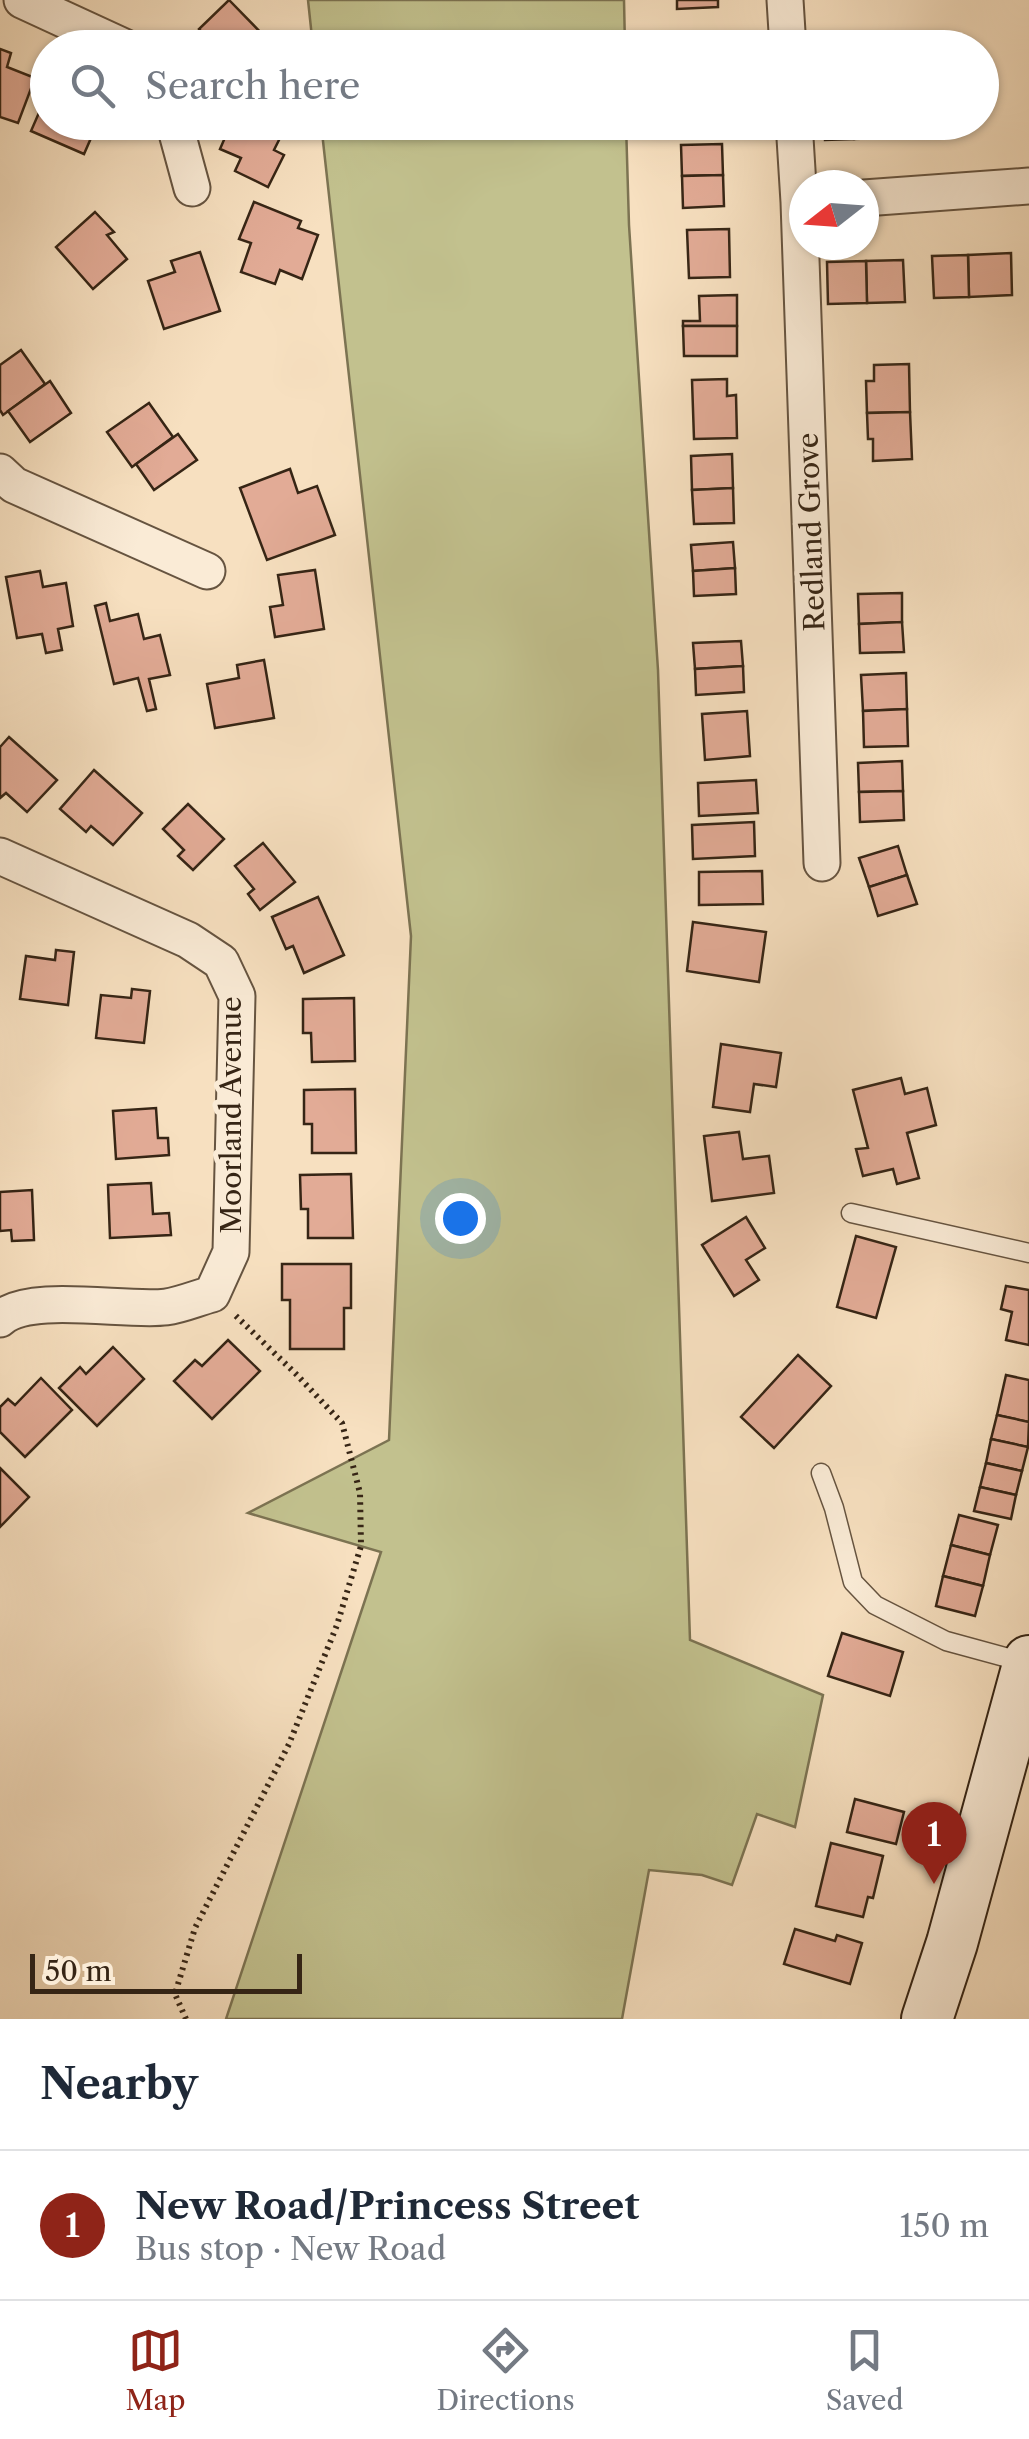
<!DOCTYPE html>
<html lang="en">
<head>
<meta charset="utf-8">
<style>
  body { margin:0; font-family:"Libre Caslon Text",serif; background:#f6f6f7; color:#1f2937 }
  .compass { position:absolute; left:789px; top:170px; width:90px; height:90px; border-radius:50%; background:#fff; box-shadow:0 2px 8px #0004; rotate:253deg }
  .scale { position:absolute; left:30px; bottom:25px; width:272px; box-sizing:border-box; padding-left:10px; border:5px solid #362515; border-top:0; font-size:28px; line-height:35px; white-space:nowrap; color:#362515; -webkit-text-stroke:8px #faebd6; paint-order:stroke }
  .you { position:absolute; left:460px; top:1218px; width:35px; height:35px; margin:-25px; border:8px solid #fff; border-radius:50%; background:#1a73e8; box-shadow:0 0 0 15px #1a73e833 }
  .badge { display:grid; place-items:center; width:65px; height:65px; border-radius:50%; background:#8f2418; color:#fff; font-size:32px; font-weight:700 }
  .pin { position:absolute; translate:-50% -82px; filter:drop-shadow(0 2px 5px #0008) }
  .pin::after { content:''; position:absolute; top:52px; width:35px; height:30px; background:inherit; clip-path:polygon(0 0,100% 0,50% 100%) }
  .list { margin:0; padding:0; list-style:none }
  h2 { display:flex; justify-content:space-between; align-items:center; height:130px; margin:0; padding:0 40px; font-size:42px }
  h2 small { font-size:32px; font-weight:400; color:#747a83 }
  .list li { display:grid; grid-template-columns:65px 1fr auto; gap:30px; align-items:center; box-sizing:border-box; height:150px; padding:0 40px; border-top:2px solid #e0e1e3 }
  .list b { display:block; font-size:38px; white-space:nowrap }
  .list p { margin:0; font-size:32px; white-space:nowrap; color:#747a83 }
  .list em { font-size:32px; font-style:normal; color:#747a83 }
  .icon { flex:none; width:55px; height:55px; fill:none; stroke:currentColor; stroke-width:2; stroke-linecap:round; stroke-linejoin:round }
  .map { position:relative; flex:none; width:1029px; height:2019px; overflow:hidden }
  .search { position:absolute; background:#fff; box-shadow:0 2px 8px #0004; left:30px; right:30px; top:30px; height:110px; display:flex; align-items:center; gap:25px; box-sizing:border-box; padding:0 35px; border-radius:55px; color:#747a83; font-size:38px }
  .sheet { height:280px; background:#fff }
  nav { display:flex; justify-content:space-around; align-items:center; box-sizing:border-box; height:140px; border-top:2px solid #e0e1e3; background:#fff; font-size:28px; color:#747a83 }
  nav a { display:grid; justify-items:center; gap:5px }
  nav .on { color:#8f2418 }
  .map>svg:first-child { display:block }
  .green { fill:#c2c18e; stroke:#7c7352; stroke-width:2.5 }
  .building { fill:#e2ab96; stroke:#362515; stroke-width:2.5 }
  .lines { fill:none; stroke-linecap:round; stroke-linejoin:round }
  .lane-casing { stroke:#665440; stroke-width:21 }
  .street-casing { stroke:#665440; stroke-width:39 }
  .secondary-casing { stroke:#362515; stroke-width:54 }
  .path { stroke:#362515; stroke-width:6; stroke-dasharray:2.5 5; stroke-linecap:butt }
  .lane { stroke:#faebd6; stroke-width:18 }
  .street { stroke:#faebd6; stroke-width:35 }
  .secondary { stroke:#faebd6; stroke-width:50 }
  .labels { text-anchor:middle; stroke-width:10; stroke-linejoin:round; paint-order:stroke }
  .street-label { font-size:28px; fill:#362515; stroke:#faebd6 }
</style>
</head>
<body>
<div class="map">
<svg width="1029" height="2019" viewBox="0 0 1029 2019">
  <rect width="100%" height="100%" fill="#f7e0c0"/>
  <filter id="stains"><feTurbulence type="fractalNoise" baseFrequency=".002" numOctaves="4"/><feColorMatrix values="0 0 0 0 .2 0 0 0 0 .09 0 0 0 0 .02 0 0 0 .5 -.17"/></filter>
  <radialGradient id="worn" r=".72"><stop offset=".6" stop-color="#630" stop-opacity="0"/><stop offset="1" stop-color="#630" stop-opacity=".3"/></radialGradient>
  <g class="green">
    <polygon points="308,0 624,0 625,47 313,47"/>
    <polygon points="321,123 626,123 629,225 658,670 690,1640 823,1695 795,1827 757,1814 732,1885 702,1875 649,1870 622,2019 226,2019 381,1552 248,1513 389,1440 411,936"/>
  </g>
  <g class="building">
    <polygon points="229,0 270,42 265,48 217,48 199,29"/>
    <polygon points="677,0 718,0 718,7 677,9"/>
    <polygon points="0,49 11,53 7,67 35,78 18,123 0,117"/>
    <polygon points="48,92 48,122 98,122 84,154 31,131"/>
    <polygon points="241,122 288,122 274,150 284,155 268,187 235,171 241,158 220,149 230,126 238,129"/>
    <polygon points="824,122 854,122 854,139 825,140"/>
    <polygon points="854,122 884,122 884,138 854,139"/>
    <polygon points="722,144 723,175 682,176 681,145"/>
    <polygon points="723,175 724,206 683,208 682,176"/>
    <polygon points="254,202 301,221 298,228 318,235 302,279 280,270 275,284 241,272 251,243 239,239"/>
    <polygon points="95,212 114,232 107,235 127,259 93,289 56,247"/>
    <polygon points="729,229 730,277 689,278 687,230"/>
    <polygon points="200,252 220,311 164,329 148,281 175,272 171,261"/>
    <polygon points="1011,253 1012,295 969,297 968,255"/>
    <polygon points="968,255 969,297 934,298 932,256"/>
    <polygon points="903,260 905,302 867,303 866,261"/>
    <polygon points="866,261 867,303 828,304 827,262"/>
    <polygon points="737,295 737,326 683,326 683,321 700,321 699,296"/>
    <polygon points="683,326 737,326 737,356 684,356"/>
    <polygon points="21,350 45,384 3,415 0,410 0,365"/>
    <polygon points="909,364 910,412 867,413 866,381 874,381 874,365"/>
    <polygon points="727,379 727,396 736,395 737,438 694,439 692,380"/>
    <polygon points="50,381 71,413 30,442 8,411"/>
    <polygon points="149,403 173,437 132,467 107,432"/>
    <polygon points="910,412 912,459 873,461 873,439 868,439 867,413"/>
    <polygon points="178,434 197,460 154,490 136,464"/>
    <polygon points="732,454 733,488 692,490 691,456"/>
    <polygon points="290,469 298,493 317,486 335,535 267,560 240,488"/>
    <polygon points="733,488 734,523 694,524 692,490"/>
    <polygon points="733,542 735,568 693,571 691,545"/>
    <polygon points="735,568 736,594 694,596 693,571"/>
    <polygon points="315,570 324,629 275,637 270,607 283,605 278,575"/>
    <polygon points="40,571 43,587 66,583 73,626 58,629 62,650 46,653 42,634 17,638 6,577"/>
    <polygon points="902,593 902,622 859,624 858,594"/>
    <polygon points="106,603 110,621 138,614 144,639 160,635 170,675 149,679 156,709 147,711 138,678 114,684 95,606"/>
    <polygon points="902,622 904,652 860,653 859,624"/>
    <polygon points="741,641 743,666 695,669 693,643"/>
    <polygon points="264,660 274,718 215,728 207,684 239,678 237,665"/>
    <polygon points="743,666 744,692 696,695 695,669"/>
    <polygon points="906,673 907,709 863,711 861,675"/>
    <polygon points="907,709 908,746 864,747 863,711"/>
    <polygon points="747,711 750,756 705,760 702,714"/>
    <polygon points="9,737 57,780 27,812 6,793 0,798 0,747"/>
    <polygon points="902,761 903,791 859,792 858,763"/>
    <polygon points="94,770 142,813 113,845 91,826 86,832 60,809"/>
    <polygon points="756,780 758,813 699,816 698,783"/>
    <polygon points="903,791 904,820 860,822 859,792"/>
    <polygon points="188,804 224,839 193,870 178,856 184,850 163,829"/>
    <polygon points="754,822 755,856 693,859 692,825"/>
    <polygon points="263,843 295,882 260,910 248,894 254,889 235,866"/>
    <polygon points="898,846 907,875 869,887 859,858"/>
    <polygon points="762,871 763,904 699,905 699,872"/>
    <polygon points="907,875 917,904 878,916 869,887"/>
    <polygon points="318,897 344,955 304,973 293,946 286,949 272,917"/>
    <polygon points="693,922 766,932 759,982 687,971"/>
    <polygon points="56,950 74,952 68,1005 20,999 26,956 55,960"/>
    <polygon points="132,989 150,991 144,1043 96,1038 101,995 131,998"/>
    <polygon points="354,998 355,1061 312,1062 311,1033 303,1033 303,999"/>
    <polygon points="721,1044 781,1053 776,1087 754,1084 750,1112 713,1107"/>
    <polygon points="901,1078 905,1094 927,1088 936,1125 907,1133 919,1178 897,1184 893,1169 863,1176 856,1149 868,1148 853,1090"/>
    <polygon points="355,1089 356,1153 312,1153 312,1124 304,1124 304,1090"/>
    <polygon points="156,1108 158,1138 168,1138 169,1155 116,1159 113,1111"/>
    <polygon points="739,1132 743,1159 769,1156 774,1193 712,1201 704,1136"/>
    <polygon points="351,1174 353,1238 308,1238 308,1209 301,1209 300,1175"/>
    <polygon points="151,1183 153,1214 169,1213 171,1235 110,1238 108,1185"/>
    <polygon points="32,1190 34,1240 12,1241 11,1230 0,1231 0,1192"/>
    <polygon points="746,1217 765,1248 746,1260 759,1280 734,1296 702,1245"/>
    <polygon points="856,1236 896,1247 876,1318 837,1307"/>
    <polygon points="282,1264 351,1264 351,1308 344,1308 344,1349 290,1349 290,1300 282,1300"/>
    <polygon points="1006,1286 1029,1290 1029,1345 1006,1340 1012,1312 1001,1309"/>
    <polygon points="228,1340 260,1371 212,1419 174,1381 195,1360 202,1366"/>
    <polygon points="113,1347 144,1379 97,1426 59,1388 80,1367 86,1374"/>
    <polygon points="798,1355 831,1386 774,1448 741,1417"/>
    <polygon points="1006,1375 1029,1380 1029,1422 997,1415"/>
    <polygon points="41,1378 72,1410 25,1457 0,1432 0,1407 8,1399 15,1405"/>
    <polygon points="997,1415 1029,1422 1028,1447 991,1439"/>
    <polygon points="991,1439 1028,1447 1022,1471 986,1463"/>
    <polygon points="986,1463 1022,1471 1016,1495 980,1487"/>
    <polygon points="0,1468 29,1497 0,1527"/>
    <polygon points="980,1487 1016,1495 1011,1519 974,1511"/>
    <polygon points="959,1515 998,1525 990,1555 951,1545"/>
    <polygon points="951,1545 990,1555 983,1586 943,1576"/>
    <polygon points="943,1576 983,1586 975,1616 936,1606"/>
    <polygon points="842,1633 903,1652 890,1696 828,1676"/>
    <polygon points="855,1799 904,1812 896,1844 847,1832"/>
    <polygon points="831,1843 883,1856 873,1898 868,1897 863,1917 816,1906"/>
    <polygon points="795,1929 835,1941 837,1935 862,1943 850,1984 784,1964"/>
  </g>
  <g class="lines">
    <defs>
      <g id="lane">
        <polyline points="851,1213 1029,1253"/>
        <polyline points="821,1473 834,1508 853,1582 875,1605 946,1641 1023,1662"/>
      </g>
      <g id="street">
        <polyline points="22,0 126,48"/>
        <polyline points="785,0 788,48"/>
        <polyline points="174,122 192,188"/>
        <polyline points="794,122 799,202 822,863"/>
        <polyline points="864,198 1029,186"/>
        <polyline points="0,472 14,485 207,571"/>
        <path d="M 0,856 L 188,940 L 221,962 L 237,996 L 231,1252 L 212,1294 C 197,1298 181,1305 166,1307 C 125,1312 29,1292 0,1319"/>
      </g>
      <polyline id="secondary" points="927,2019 952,1943 1029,1661"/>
    </defs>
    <use href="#lane" class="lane-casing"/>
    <use href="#street" class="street-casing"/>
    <use href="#secondary" class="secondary-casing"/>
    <polyline class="path" points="186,2019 175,1994 195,1928 289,1744 337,1625 361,1546 360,1493 342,1423 297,1375 235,1315"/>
    <use href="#lane" class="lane"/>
    <use href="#street" class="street"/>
    <use href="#secondary" class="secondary"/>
  </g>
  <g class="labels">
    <g class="street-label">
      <text transform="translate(811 532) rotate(-92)" y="10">Redland Grove</text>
      <text transform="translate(231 1115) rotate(-90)" y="10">Moorland Avenue</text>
    </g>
  </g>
  <rect width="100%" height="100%" filter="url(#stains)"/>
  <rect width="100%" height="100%" fill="url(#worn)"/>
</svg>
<svg class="compass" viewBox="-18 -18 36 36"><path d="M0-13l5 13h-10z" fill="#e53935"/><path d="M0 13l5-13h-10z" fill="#747a83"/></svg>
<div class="scale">50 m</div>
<div class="you"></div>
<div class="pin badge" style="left:934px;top:1884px">1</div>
<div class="search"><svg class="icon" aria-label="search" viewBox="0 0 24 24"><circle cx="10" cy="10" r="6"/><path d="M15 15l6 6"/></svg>Search here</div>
</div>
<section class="sheet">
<h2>Nearby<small></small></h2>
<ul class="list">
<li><span class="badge">1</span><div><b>New Road/Princess Street</b><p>Bus stop · New Road</p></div><em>150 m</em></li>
</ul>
</section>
<nav>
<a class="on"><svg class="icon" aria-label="map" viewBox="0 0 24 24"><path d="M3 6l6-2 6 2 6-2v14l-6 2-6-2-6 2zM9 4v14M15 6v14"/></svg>Map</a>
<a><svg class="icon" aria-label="directions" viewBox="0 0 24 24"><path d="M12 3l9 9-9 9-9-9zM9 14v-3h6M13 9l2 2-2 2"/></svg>Directions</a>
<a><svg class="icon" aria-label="saved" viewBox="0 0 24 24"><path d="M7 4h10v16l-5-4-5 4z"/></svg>Saved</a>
</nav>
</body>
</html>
